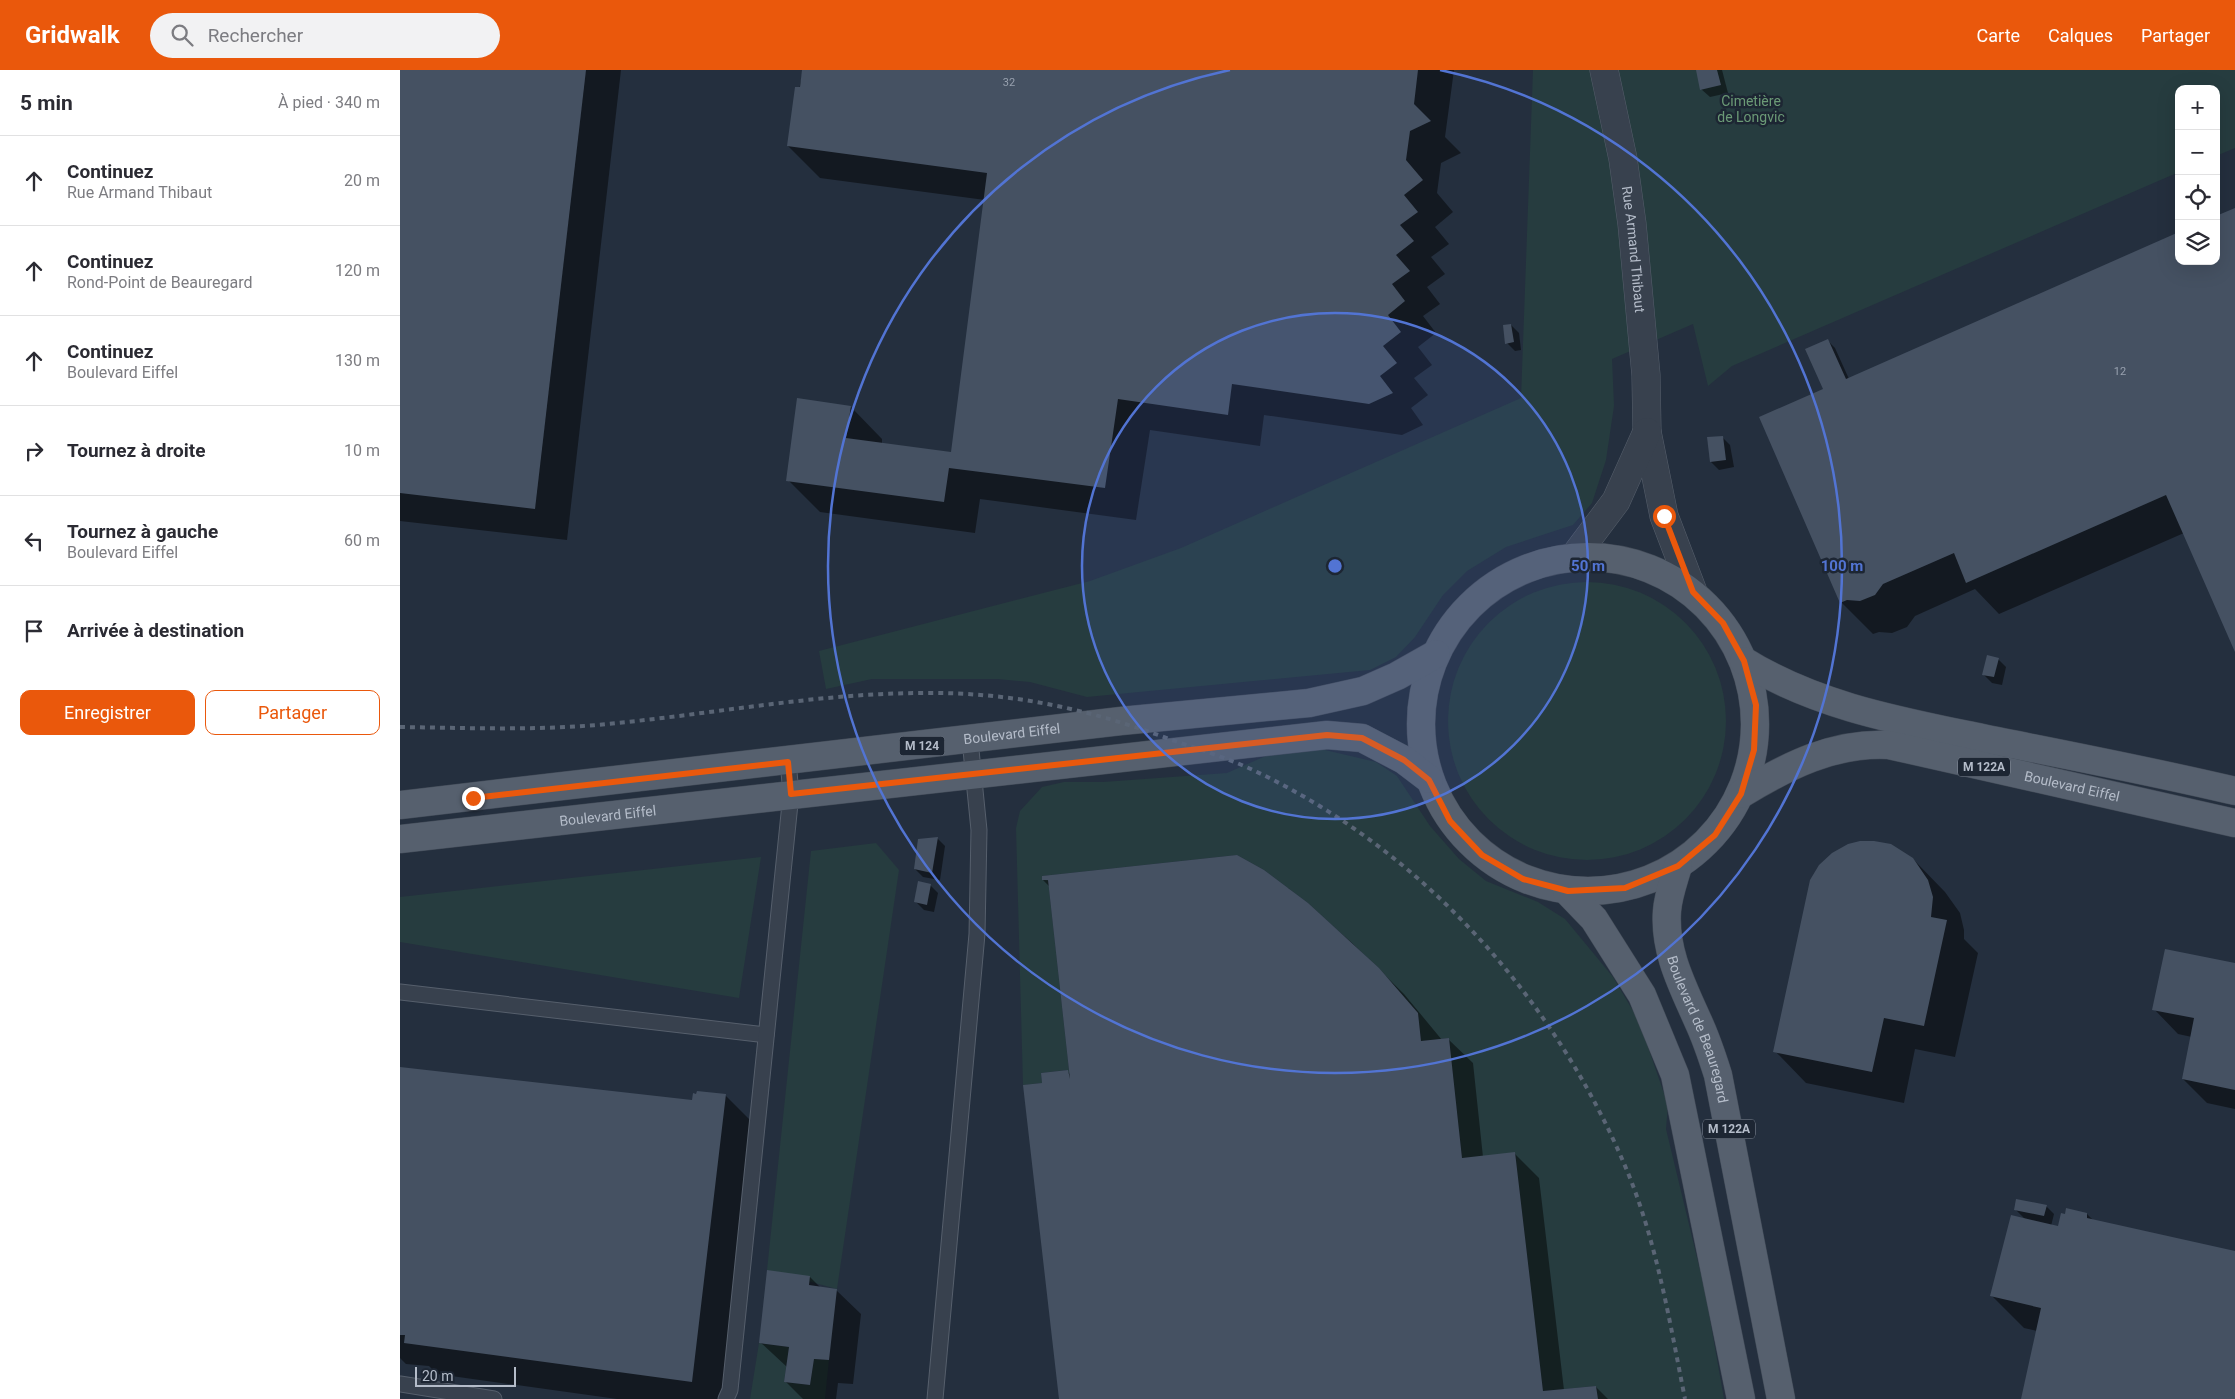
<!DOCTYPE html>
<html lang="fr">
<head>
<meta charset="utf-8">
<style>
  body { margin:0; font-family:Roboto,sans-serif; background:#f2f2f3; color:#2b2b33 }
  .controls { position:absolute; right:15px; top:15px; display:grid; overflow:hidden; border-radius:10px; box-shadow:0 5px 20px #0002 }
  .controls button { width:45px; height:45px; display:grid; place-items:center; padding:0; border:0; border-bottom:1px solid #e1e1e2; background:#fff; color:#2b2b33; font:25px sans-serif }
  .scale { position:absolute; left:15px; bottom:12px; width:101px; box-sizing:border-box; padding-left:5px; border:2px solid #b4bcc9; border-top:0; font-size:14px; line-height:18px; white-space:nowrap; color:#b4bcc9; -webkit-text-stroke:4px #1d2633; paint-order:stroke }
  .stop { position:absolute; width:15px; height:15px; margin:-11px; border:4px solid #ea580c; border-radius:50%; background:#fff }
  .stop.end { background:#ea580c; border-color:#fff; box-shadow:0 1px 5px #0008 }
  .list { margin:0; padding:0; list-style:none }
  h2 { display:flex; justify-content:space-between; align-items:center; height:65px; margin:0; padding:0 20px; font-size:21px }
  h2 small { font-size:16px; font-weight:400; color:#7c7c81 }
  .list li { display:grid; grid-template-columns:32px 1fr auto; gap:15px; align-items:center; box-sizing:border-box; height:90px; padding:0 20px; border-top:1px solid #e1e1e2 }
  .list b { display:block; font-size:19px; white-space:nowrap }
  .list p { margin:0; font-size:16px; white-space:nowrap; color:#7c7c81 }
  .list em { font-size:16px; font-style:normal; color:#7c7c81 }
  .actions { display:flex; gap:10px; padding:15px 20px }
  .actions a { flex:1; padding:11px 0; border:1px solid #ea580c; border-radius:10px; text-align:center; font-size:18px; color:#ea580c }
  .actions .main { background:#ea580c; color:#fff }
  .icon { flex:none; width:28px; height:28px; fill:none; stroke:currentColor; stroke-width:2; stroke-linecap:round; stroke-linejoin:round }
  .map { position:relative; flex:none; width:1835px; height:1329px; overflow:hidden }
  header { display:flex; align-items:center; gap:30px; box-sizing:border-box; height:70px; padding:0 25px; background:#ea580c; color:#fff }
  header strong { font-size:24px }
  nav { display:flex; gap:28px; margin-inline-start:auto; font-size:18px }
  .search { width:350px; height:45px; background:#f2f2f3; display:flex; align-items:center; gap:12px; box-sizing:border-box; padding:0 18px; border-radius:28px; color:#7c7c81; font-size:19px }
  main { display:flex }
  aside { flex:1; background:#fff }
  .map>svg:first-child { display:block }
  .green { fill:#263c3f }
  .shadow { fill:#0007 }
  .building { fill:#455162 }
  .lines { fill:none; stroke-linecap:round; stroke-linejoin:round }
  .service-casing { stroke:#565f6c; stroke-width:17 }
  .minor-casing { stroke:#565f6c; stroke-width:29 }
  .primary-casing { stroke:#414a57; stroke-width:29 }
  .service { stroke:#38414e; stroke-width:15 }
  .minor { stroke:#38414e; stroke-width:28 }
  .primary { stroke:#56606e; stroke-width:28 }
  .rail { stroke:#5a6575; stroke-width:4; stroke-dasharray:5 5; stroke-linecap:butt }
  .route { stroke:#ea580c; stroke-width:6 }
  .ring { fill:none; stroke:#5274d3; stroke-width:2.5 }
  .labels { text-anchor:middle; stroke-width:5; stroke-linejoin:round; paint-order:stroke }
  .number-label { font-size:11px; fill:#98a1af }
  .shield { fill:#1d2633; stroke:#878f9c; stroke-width:1 }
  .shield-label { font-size:12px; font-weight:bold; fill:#b4bcc9 }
  .park-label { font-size:14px; fill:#6b9a76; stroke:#1d2633 }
  .street-label { font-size:14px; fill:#b4bcc9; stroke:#1d2633 }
  .centre { fill:#5274d3; stroke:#1d2633; stroke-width:2.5 }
  .ring-label { font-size:15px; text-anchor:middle; font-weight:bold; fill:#5274d3; stroke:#1d2633; stroke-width:5; stroke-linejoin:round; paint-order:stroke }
</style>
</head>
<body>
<header>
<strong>Gridwalk</strong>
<div class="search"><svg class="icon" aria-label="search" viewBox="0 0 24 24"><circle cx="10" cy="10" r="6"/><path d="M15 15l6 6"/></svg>Rechercher</div>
<nav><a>Carte</a><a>Calques</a><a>Partager</a></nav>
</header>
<main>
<aside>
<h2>5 min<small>À pied · 340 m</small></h2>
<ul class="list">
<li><svg class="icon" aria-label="ahead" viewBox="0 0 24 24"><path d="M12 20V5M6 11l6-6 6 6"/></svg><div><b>Continuez</b><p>Rue Armand Thibaut</p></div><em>20 m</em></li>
<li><svg class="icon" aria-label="ahead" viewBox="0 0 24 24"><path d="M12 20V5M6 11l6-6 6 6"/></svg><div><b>Continuez</b><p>Rond-Point de Beauregard</p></div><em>120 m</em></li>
<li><svg class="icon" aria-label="ahead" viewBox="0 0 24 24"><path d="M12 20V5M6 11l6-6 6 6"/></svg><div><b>Continuez</b><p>Boulevard Eiffel</p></div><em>130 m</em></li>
<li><svg class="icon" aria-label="right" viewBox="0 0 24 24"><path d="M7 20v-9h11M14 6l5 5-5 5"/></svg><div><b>Tournez à droite</b></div><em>10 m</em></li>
<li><svg class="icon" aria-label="left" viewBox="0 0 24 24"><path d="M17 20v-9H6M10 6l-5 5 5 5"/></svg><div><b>Tournez à gauche</b><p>Boulevard Eiffel</p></div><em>60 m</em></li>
<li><svg class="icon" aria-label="arrive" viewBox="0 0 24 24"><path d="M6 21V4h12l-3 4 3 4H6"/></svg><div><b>Arrivée à destination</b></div></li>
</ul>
<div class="actions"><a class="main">Enregistrer</a><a>Partager</a></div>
</aside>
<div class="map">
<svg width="1835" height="1329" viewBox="0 0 1835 1329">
  <rect width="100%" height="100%" fill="#242f3e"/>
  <g class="green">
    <polygon points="1133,0 1835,0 1835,78 1816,86 1816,19 1779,19 1779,102 1332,296 1308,316 1293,254 1212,289 1214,336 1206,390 1192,433 1173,455 1106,477 1067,501 1043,525 1015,567 996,587 970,600 687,627 630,612 598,609 472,609 426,619 419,581 690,511 781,478 1121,328"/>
    <circle cx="1187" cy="651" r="139"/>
    <polygon points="908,676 976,692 997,706 1030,756 1059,789 1086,811 1138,832 1165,849 1213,907 1239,951 1268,1035 1266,1059 1305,1221 1324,1329 1198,1329 1196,1316 1143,1321 1115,1083 1062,1088 1049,968 1021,971 1018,943 979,898 908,833 864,800 837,785 642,806 642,810 648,810 670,1009 667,1000 641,1003 642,1013 623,1015 616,758 620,741 642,717 664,712 703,712 827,703 877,681"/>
    <polygon points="476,773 499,800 437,1219 367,1200 411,781"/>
    <polygon points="361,787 339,928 0,872 0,827"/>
    <polygon points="359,1273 389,1277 384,1312 410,1315 414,1289 429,1290 425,1329 350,1329"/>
  </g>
  <g class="shadow">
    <polygon points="0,0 221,0 167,470 0,451"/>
    <polygon points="403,0 1054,0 1045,67 1061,83 1041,93 1037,123 1053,142 1035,157 1049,174 1031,187 1045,204 1027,217 1040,234 1023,246 1036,263 1018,277 1032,295 1014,308 1028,325 1011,338 1023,355 1002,365 864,345 860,376 750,360 736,450 580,429 575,463 420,442 388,410 451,337 482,369 482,374 552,383 585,130 420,108 388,76"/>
    <polygon points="1297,0 1322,0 1328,23 1310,27 1301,19"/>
    <polygon points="1835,139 1835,579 1784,463 1599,544 1575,519 1515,546 1507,557 1492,563 1479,562 1473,564 1441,532 1425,319 1427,270 1435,278 1449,309 1779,191 1816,191"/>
    <polygon points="1111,255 1119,263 1121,280 1115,281 1107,273"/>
    <polygon points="1322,367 1330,375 1334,397 1319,400 1311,392"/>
    <polygon points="1598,589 1606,597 1602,615 1592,613 1584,605"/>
    <polygon points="537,768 545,776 540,810 523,807 515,799"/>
    <polygon points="1513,789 1545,822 1560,843 1564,860 1564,869 1578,883 1555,987 1515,979 1504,1033 1406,1013 1375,981"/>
    <polygon points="643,810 888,818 951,872 1004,924 1042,970 1048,969 1073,993 1083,1087 1115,1084 1139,1108 1164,1320 1196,1317 1208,1329 660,1329 643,1014 667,1001 671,1005 650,817"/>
    <polygon points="530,815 538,823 534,842 524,840 516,832"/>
    <polygon points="1835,895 1835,1039 1807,1033 1783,1009 1792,967 1778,964 1754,939"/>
    <polygon points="0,998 293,1032 297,1025 325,1025 357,1057 325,1329 217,1329 37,1304 29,1296 6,1294 0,1288"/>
    <polygon points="1646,1136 1654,1144 1651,1156 1659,1157 1687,1144 1694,1151 1835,1183 1835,1329 1622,1329 1637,1261 1624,1258 1592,1226 1626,1150 1615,1139"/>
    <polygon points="368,1201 410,1207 421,1218 436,1220 461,1244 453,1314 438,1313 436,1329 403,1329 385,1311 387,1297 360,1272"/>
  </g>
  <g class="building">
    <polygon points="0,0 186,0 135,439 0,423"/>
    <polygon points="402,0 1018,0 1014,34 1031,51 1010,61 1006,90 1023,110 1004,125 1018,142 1000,155 1014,171 996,185 1010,201 992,214 1005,231 988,245 1001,262 983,276 997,293 980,306 993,323 969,334 832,314 828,345 718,329 705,418 549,398 544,432 386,411 397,328 451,336 446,368 551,382 587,103 387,76 395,17 400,17"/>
    <polygon points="1296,0 1317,0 1321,15 1300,20"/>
    <polygon points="1835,138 1835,582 1766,425 1566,513 1554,483 1483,514 1475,525 1460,531 1447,530 1440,533 1359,347 1423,319 1405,279 1428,269 1446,309 1779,162 1779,191 1816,191 1816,146"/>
    <polygon points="1111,254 1114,272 1105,274 1103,255"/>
    <polygon points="1323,366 1326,390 1310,392 1307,367"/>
    <polygon points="1587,585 1599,588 1594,607 1582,605"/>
    <polygon points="538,767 532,803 514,799 518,769"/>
    <polygon points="1460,771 1474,771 1491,774 1513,788 1528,810 1533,827 1531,847 1547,850 1524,956 1484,948 1472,1002 1373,982 1410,810 1419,795 1432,783 1448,774"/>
    <polygon points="837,785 864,800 908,833 979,898 1018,943 1021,971 1049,968 1062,1088 1115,1082 1143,1321 1196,1316 1198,1329 659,1329 623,1015 642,1013 641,1003 668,1000 670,1009 648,810 642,810 642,806"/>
    <polygon points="518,811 531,814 527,835 514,832"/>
    <polygon points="1765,879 1835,893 1835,1020 1782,1009 1794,948 1752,940"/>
    <polygon points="0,997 292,1030 293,1023 296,1024 297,1021 326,1024 292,1312 4,1273 5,1265 0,1265"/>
    <polygon points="1616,1129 1647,1135 1644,1146 1614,1140"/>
    <polygon points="1666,1138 1687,1143 1687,1148 1835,1181 1835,1329 1621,1329 1641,1238 1590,1226 1611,1145 1658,1156 1661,1143 1665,1144"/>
    <polygon points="367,1200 410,1206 409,1215 437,1219 429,1290 414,1289 410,1315 384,1312 389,1277 359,1273"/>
  </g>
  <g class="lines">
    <defs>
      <g id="service">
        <polyline points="0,922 366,965"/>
        <polyline points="0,1314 94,1329"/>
        <polyline points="326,1329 330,1320 391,724 388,691"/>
        <polyline points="535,1329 577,864 579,760 570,670"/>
      </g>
      <g id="minor">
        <path id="s1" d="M 1204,0 L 1223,89 L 1232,154 L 1246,305 L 1247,362 L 1264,446 L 1293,522"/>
        <polyline points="1174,487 1216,431 1247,362"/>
      </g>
      <g id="primary">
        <circle cx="1188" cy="654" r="167"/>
        <path d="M 1344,591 C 1416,636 1500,651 1582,668 C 1666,685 1751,701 1835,721"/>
        <path id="s2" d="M 1341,724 C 1387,696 1434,672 1489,675 L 1835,753"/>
        <path id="s3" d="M 0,735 L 721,651 L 909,633 L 963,621 L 997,606 L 1036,584"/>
        <path id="s4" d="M 0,769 L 927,665 L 962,668 L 1004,690 L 1029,709"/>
        <path id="s5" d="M 1278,796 C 1274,810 1268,826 1267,841 C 1264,881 1282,915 1298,951 C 1306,968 1312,986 1318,1005 L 1381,1329"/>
        <polyline points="1167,821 1194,849 1242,925 1275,1005 1341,1329"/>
      </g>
    </defs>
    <use href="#service" class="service-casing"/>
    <use href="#minor" class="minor-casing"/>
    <use href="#primary" class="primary-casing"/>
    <use href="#service" class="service"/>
    <use href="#minor" class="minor"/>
    <use href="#primary" class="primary"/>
    <path class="rail" d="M 0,657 C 72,658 145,661 217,653 C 319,643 421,623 524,623 C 611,622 689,639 769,669 C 798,679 828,688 855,701 C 1024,781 1157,931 1228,1103 C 1257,1174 1270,1253 1285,1329"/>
  </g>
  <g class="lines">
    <polyline class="route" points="73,728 388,692 391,724 927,665 962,668 1004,690 1029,710 1050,751 1082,785 1123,809 1168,821 1225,818 1278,796 1315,765 1341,724 1354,680 1356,635 1344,591 1323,553 1293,522 1264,446"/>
  </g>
  <circle cx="935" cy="496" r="253" fill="#5274d3" fill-opacity=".12"/>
  <g class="ring">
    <circle cx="935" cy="496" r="253"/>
    <path d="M1040 0A507 507 0 1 1 830 0"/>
  </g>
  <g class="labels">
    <g class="number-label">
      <text x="609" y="16">32</text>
      <text x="1720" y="305">12</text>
    </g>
    <g class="shield">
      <rect x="499.5" y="666.5" width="45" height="19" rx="4"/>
      <rect x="1558" y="687.5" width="52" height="19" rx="4"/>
      <rect x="1303" y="1049.5" width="52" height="19" rx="4"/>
    </g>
    <g class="shield-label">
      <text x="522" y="680">M 124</text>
      <text x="1584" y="701">M 122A</text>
      <text x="1329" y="1063">M 122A</text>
    </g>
    <g class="park-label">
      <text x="1351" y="36">Cimetière<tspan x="1351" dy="16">de Longvic</tspan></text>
    </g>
    <g class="street-label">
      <text dy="5" stroke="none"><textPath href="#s1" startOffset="182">Rue Armand Thibaut</textPath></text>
      <text dy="5" stroke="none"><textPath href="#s3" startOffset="616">Boulevard Eiffel</textPath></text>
      <text dy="5" stroke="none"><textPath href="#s2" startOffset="346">Boulevard Eiffel</textPath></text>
      <text dy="5" stroke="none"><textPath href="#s4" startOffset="209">Boulevard Eiffel</textPath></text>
      <text dy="5" stroke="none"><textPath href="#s5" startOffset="170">Boulevard de Beauregard</textPath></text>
    </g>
  </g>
  <circle cx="935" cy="496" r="8" class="centre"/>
  <g class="ring-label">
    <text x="1188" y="501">50 m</text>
    <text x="1442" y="501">100 m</text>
  </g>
</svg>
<div class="controls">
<button>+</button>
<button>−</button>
<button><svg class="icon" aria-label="locate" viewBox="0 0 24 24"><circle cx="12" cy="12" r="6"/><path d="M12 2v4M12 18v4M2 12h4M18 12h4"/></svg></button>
<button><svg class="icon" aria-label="layers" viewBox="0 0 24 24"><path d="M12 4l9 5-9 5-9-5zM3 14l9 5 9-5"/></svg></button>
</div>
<div class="scale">20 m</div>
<div class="stop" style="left:1264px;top:446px"></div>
<div class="stop end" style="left:73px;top:728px"></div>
</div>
</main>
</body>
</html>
